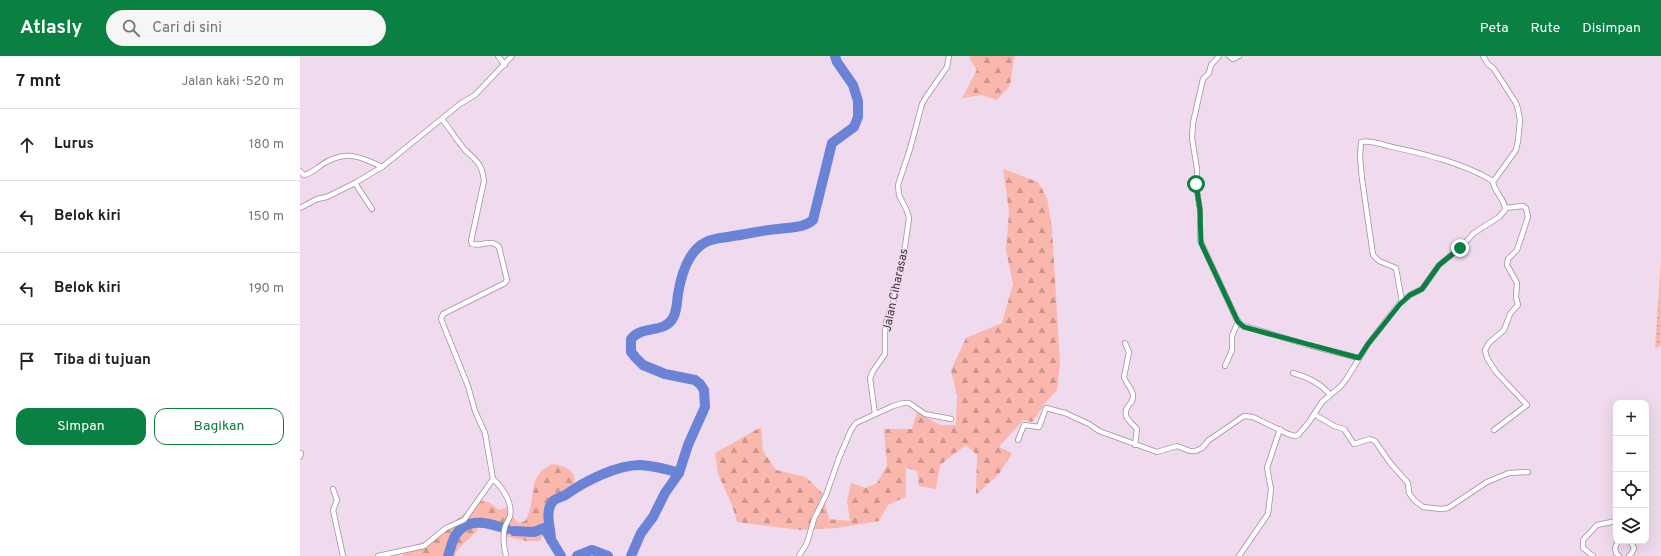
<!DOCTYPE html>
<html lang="id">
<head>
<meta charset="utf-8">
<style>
  body { margin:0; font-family:Overpass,sans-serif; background:#f6f6f6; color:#202124 }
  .controls { position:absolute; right:12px; bottom:12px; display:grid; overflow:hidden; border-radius:8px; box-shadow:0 4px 16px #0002 }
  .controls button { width:36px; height:36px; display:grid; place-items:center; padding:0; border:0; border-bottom:1px solid #e0e0e0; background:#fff; color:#202124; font:20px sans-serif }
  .stop { position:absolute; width:12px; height:12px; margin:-9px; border:3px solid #0b8043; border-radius:50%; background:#fff }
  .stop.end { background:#0b8043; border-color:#fff; box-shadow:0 1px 4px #0008 }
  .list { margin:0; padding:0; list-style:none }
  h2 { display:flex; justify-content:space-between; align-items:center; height:52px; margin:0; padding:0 16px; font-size:17px }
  h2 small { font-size:13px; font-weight:400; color:#757577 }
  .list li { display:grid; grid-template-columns:26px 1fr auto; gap:12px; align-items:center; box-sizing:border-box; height:72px; padding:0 16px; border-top:1px solid #e0e0e0 }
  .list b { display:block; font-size:15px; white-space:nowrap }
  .list em { font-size:13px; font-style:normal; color:#757577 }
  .actions { display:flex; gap:8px; padding:12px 16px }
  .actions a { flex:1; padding:9px 0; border:1px solid #0b8043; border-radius:12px; text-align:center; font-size:14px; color:#0b8043 }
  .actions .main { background:#0b8043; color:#fff }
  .icon { flex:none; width:22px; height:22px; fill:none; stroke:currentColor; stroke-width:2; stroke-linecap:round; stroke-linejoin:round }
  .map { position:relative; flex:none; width:1361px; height:500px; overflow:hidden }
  header { display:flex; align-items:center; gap:24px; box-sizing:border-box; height:56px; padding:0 20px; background:#0b8043; color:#fff }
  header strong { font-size:19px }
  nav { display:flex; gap:22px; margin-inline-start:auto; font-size:14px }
  .search { width:280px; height:36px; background:#f6f6f6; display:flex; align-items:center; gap:10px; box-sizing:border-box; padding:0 14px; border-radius:22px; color:#757577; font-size:15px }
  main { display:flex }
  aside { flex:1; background:#fff }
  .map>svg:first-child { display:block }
  .grass { fill:url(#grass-dots) }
  .forest { fill:url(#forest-firs) }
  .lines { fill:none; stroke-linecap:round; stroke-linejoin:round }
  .river { stroke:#6a83d7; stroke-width:10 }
  .street-casing { stroke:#a18ea0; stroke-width:6 }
  .street { stroke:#fff; stroke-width:4.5 }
  .route { stroke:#0b8043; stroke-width:5 }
  .labels { text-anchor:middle; stroke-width:3; stroke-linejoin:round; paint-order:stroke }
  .street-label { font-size:12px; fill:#3d343c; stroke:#f0dbee }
</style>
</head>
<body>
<header>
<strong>Atlasly</strong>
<div class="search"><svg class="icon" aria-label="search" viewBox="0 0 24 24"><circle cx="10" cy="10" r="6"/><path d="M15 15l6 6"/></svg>Cari di sini</div>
<nav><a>Peta</a><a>Rute</a><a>Disimpan</a></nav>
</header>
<main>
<aside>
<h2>7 mnt<small>Jalan kaki · 520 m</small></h2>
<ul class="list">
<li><svg class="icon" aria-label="ahead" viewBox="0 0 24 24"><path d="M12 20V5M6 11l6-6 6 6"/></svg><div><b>Lurus</b></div><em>180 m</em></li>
<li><svg class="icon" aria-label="left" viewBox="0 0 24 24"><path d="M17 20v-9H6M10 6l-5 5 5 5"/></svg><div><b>Belok kiri</b></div><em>150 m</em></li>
<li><svg class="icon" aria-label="left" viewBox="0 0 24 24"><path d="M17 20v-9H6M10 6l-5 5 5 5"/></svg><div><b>Belok kiri</b></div><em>190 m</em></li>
<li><svg class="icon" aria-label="arrive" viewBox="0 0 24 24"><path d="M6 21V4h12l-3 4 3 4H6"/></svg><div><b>Tiba di tujuan</b></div></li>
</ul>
<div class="actions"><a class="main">Simpan</a><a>Bagikan</a></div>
</aside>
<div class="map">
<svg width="1361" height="500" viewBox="0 0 1361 500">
  <defs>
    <pattern id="grass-dots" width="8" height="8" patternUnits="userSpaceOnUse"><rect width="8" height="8" fill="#fab7ad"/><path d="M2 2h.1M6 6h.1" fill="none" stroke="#cc968e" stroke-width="1.8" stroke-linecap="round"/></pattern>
    <pattern id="forest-firs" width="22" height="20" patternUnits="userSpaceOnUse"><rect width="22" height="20" fill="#fab7ad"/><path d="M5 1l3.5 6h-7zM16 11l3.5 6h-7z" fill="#cc968e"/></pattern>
  </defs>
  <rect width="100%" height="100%" fill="#f0dbee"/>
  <polygon class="grass" points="1361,205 1361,289 1355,293"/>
  <g class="forest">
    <polygon points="671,0 715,0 714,2 710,29 697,44 681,39 662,42 677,14 669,2"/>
    <polygon points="703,113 738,126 747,142 752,172 760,308 757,334 745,347 732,366 723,364 699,391 712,397 699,418 676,439 677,399 666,389 640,409 636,433 619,430 617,415 606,412 606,441 588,449 579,465 537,472 500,474 437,466 432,449 418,418 415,397 461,371 463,395 476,414 506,421 523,438 529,463 550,465 547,445 551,427 566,432 577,427 587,409 584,373 612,373 617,356 640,369 656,369 657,339 651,314 666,282 702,267 713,228 706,194 709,156"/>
    <path d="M 252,408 C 262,409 280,415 273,429 C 270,433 264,435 260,438 C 248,444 242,456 246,469 C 242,475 244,479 240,485 L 226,485 L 205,480 L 209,474 L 197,465 L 190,466 L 175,467 L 178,474 L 159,492 L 155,500 L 103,500 L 102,496 C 112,489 124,487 134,481 C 151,470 165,455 182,445 L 189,446 L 199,454 L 205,452 L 211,455 L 214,462 L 219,467 L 225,465 C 239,442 224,422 252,408 Z"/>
  </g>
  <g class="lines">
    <g class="river">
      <polyline points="214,475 234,476 244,472 261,500"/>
      <path d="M 251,484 C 251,472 244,456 253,445 C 256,442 263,441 267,438 C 285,425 317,409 340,409 C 353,410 367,413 379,417"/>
      <path d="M 148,500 C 151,492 152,483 157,477 C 169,460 192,468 207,473"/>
      <polyline points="277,500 292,494 308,500"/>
      <path d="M 331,500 L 341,477 L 353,461 L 365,437 L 379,417 L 388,389 L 405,351 L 404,334 L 400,328 L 395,324 L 365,318 L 343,309 L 336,302 L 331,296 L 331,283 C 342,269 364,278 373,262 C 377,255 377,246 378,238 C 381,220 388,195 406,186 C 414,182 424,182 433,180 C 448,178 463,174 478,173 C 491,171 504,172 513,164 L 532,87 L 554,71 L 558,61 L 558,45 L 553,29 L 537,6 L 535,0"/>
    </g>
    <defs>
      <g id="street">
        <polyline points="198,0 205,9"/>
        <polyline points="919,0 911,9 909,17 903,23 893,67 892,82 897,113 897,135 900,154 900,184 936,262 941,269 1008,289 1059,302"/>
        <polyline points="929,0 933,3 939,0"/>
        <path d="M 0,115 L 4,119 C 11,118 17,112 23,108 C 45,94 60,100 82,111 L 160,48 L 175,39 L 212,0"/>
        <polyline points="0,152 17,143 27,141 55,127"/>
        <polyline points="72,153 55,127 82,111"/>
        <path d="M 1102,246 L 1096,212 L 1079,205 L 1073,199 L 1062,123 L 1060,101 L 1061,86 C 1068,84 1081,88 1088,90 C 1124,98 1161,106 1193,125"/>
        <path d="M 825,287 L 829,296 L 824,321 C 826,328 834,334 833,341 C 833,345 831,347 829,349 C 820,360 831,366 837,373 L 835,389"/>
        <polyline points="925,310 932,294 932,280 938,266"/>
        <path d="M 993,317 C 1007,321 1021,327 1030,339"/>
        <polyline points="575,358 570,322 573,315 585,298 585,270 597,234 604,198 609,162 607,155 599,139 598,129 610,93 622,48 626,41 647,11 649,0"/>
        <polyline points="1014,358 1034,370 1044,373 1054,388 1070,383 1075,385 1091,408 1108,427 1109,437 1114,444 1123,451 1141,453 1148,452 1187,426 1209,417 1228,416"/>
        <polyline points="1194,374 1227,349 1196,316 1187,302 1185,294 1189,287 1204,274 1210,258 1218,249 1216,241 1217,227 1207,209 1208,203 1217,194 1228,161 1226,152 1223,150 1205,152"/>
        <path d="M 718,384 L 724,369 L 739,371 L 746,352 L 765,357 L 789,368 L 799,375 L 857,396 L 877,390 L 890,395 L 896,395 L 902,392 L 909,384 L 944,360 L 953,361 L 988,378 L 995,380 L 998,379 L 1009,366 L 1022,346 L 1041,330 L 1047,322 L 1068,288 L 1099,248 L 1110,239 L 1122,233 L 1139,209 L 1160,192 L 1174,177 L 1199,161 L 1205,154 C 1206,144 1194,136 1193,126 L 1216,94 L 1218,85 L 1220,64 L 1218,53 L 1216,47 L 1194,13 L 1188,8 L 1183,0"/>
        <polyline points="0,401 1,397"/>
        <path d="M 193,423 C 202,431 213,447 210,460 C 209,464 206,467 205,471 C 202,480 204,491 206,500"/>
        <polyline points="33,433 37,444 33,454 43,500"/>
        <polyline points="1318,485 1315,492 1316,497 1319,500"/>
        <path d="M 78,500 L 124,490 L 146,472 L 164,464 L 193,423 L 185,377 L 175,355 L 168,330 L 141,263 L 143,258 L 205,227 L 207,224 L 199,191 C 191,182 182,191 172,188 L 171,185 L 184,125 C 182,108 177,105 165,94 C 157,85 150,73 142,63"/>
        <polyline points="499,500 507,487 514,463 526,439 539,402 551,374 556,367 593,350 603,347 609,347 625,358 651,363"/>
        <polyline points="939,500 968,458 971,433 967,412 980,373"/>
        <polyline points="1293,500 1283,492 1283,484 1297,469 1316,465"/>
        <polyline points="1329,500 1332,497 1334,492 1330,485"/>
      </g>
    </defs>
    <use href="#street" class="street-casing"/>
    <use href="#street" class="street"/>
  </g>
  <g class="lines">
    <polyline class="route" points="896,128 900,154 901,187 938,266 944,271 1059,302 1068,288 1100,248 1110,239 1122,233 1139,209 1160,192"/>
  </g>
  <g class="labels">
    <g class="street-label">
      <text transform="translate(595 234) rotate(-78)" y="4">Jalan Ciharasas</text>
    </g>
  </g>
</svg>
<div class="controls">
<button>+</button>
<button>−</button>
<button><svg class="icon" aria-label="locate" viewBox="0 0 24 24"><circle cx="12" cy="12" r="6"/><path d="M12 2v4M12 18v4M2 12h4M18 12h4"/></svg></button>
<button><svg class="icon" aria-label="layers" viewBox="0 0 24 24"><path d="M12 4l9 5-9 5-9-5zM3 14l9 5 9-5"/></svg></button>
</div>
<div class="stop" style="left:896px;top:128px"></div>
<div class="stop end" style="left:1160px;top:192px"></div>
</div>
</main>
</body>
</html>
